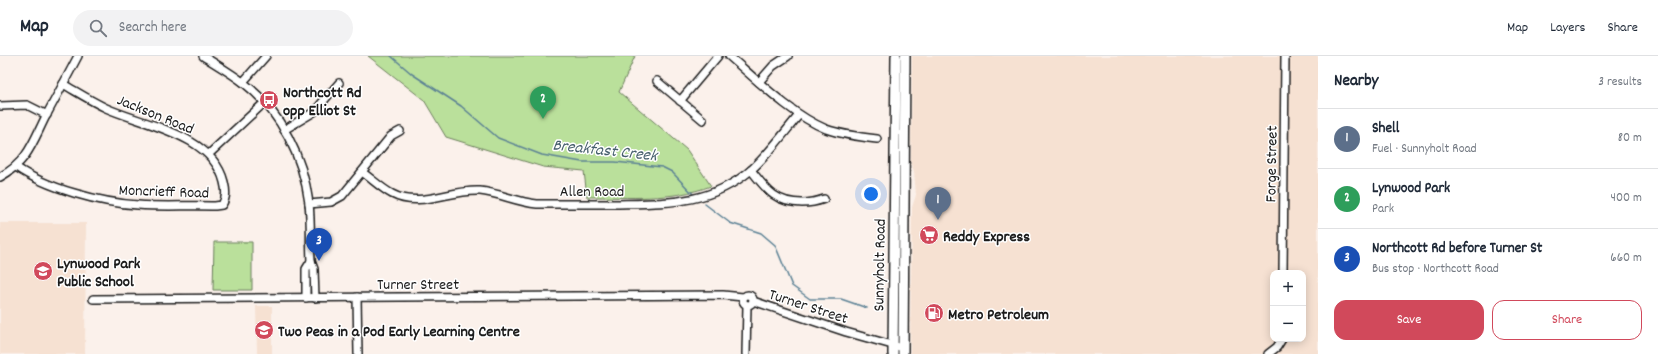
<!DOCTYPE html>
<html lang="en">
<head>
<meta charset="utf-8">
<style>
  body { margin:0; font-family:Dekko,sans-serif; background:#f2f2f3; color:#1f2937 }
  .controls { position:absolute; right:12px; bottom:12px; display:grid; overflow:hidden; border-radius:8px; box-shadow:0 2px 10px #0003 }
  .controls button { width:36px; height:36px; display:grid; place-items:center; padding:0; border:0; border-bottom:1px solid #e0e1e3; background:#fff; color:#1f2937; font:20px sans-serif }
  .you { position:absolute; left:871px; top:138px; width:14px; height:14px; margin:-10px; border:3px solid #fff; border-radius:50%; background:#1a73e8; box-shadow:0 0 0 6px #1a73e833 }
  .badge { display:grid; place-items:center; width:26px; height:26px; border-radius:50%; background:#d1495b; color:#fff; font-size:13px; font-weight:700 }
  .pin { position:absolute; translate:-50% -33px; filter:drop-shadow(0 1px 2px #0008) }
  .pin::after { content:''; position:absolute; top:21px; width:14px; height:12px; background:inherit; clip-path:polygon(0 0,100% 0,50% 100%) }
  .list { margin:0; padding:0; list-style:none }
  h2 { display:flex; justify-content:space-between; align-items:center; height:52px; margin:0; padding:0 16px; font-size:17px }
  h2 small { font-size:13px; font-weight:400; color:#747a83 }
  .list li { display:grid; grid-template-columns:26px 1fr auto; gap:12px; align-items:center; box-sizing:border-box; height:60px; padding:0 16px; border-top:1px solid #e0e1e3 }
  .list b { display:block; font-size:15px; white-space:nowrap }
  .list p { margin:0; font-size:13px; white-space:nowrap; color:#747a83 }
  .list em { font-size:13px; font-style:normal; color:#747a83 }
  .actions { display:flex; gap:8px; padding:12px 16px }
  .actions a { flex:1; padding:9px 0; border:1px solid #d1495b; border-radius:12px; text-align:center; font-size:14px; color:#d1495b }
  .actions .main { background:#d1495b; color:#fff }
  .icon { flex:none; width:22px; height:22px; fill:none; stroke:currentColor; stroke-width:2; stroke-linecap:round; stroke-linejoin:round }
  .map { position:relative; flex:none; width:1318px; height:298px; overflow:hidden }
  header { display:flex; align-items:center; gap:24px; box-sizing:border-box; height:56px; padding:0 20px; background:#fff; border-bottom:1px solid #e0e1e3 }
  header strong { font-size:19px }
  nav { display:flex; gap:22px; margin-inline-start:auto; font-size:14px }
  .search { width:280px; height:36px; background:#f2f2f3; display:flex; align-items:center; gap:10px; box-sizing:border-box; padding:0 14px; border-radius:22px; color:#747a83; font-size:15px }
  main { display:flex }
  aside { flex:1; background:#fff }
  .map>svg:first-child { display:block }
  .built { fill:#f6e1d2; fill-rule:evenodd }
  .green { fill:#bae09b; stroke:#6b7e5c }
  .lines { fill:none; stroke-linecap:round; stroke-linejoin:round }
  .stream { stroke:#5a8094; stroke-width:1.5 }
  .minor-casing { stroke:#1c1c1c; stroke-width:10 }
  .major-casing { stroke:#1c1c1c; stroke-width:12 }
  .minor { stroke:#fff; stroke-width:7 }
  .major { stroke:#fff; stroke-width:9 }
  .labels { text-anchor:middle; stroke-width:3; stroke-linejoin:round; paint-order:stroke }
  .poi-label { font-size:16px; font-weight:bold; fill:#1c1c1c; stroke:#fff; text-anchor:start }
  .street-label { font-size:16px; fill:#1c1c1c; stroke:#fff }
  .water-label { font-size:17px; font-style:italic; fill:#465f6c; stroke:#fff }
</style>
</head>
<body>
<header>
<strong>Map</strong>
<div class="search"><svg class="icon" aria-label="search" viewBox="0 0 24 24"><circle cx="10" cy="10" r="6"/><path d="M15 15l6 6"/></svg>Search here</div>
<nav><a>Map</a><a>Layers</a><a>Share</a></nav>
</header>
<main>
<div class="map">
<svg width="1318" height="298" viewBox="0 0 1318 298">
  <rect width="100%" height="100%" fill="#fbf1eb"/>
  <filter id="ink" filterUnits="userSpaceOnUse"><feTurbulence type="fractalNoise" baseFrequency=".025" numOctaves="2"/><feDisplacementMap in="SourceGraphic" scale="8" xChannelSelector="R" yChannelSelector="G"/><feConvolveMatrix kernelMatrix="1 2 1 2 8 2 1 2 1" color-interpolation-filters="sRGB"/></filter>
  <g filter="url(#ink)">
    <g class="built">
      <path d="M 912,0 L 1318,0 L 1318,298 L 910,298 L 912,151 L 916,139 L 914,115 L 911,108 ZM 1273,217 L 1303,217 L 1303,283 L 1273,283 Z"/>
      <polygon points="0,167 86,167 85,298 0,298"/>
      <polygon points="256,250 272,250 272,298 257,298"/>
    </g>
    <g class="green">
      <path d="M 368,0 L 635,0 L 619,36 L 687,94 L 711,130 C 671,145 629,141 587,141 L 584,115 L 543,111 L 446,81 L 424,44 Z"/>
      <polygon points="214,186 252,186 252,234 213,234"/>
    </g>
    <g class="lines">
      <g class="stream">
        <polyline points="391,0 412,18 461,50 498,82 542,99 582,106 615,106 662,111 672,116 693,138"/>
        <polyline points="705,148 730,167 761,177 775,189 792,230 810,243 841,243 867,252"/>
      </g>
      <defs>
        <g id="minor">
          <path d="M 203,0 C 217,9 231,17 244,27 C 281,56 303,101 309,147 C 311,166 310,186 311,205 L 314,213 L 315,242"/>
          <path d="M 729,0 C 757,24 792,59 826,73 C 843,79 860,81 877,83"/>
          <polyline points="657,25 703,64"/>
          <polyline points="243,26 266,0"/>
          <polyline points="759,26 773,10 788,0"/>
          <polyline points="680,45 718,0"/>
          <polyline points="0,50 27,49 47,59"/>
          <polyline points="284,74 314,56 339,27"/>
          <polyline points="209,98 264,47"/>
          <path d="M 16,111 C 46,132 101,147 138,149 C 163,151 189,149 215,150 L 222,149 C 227,141 226,134 224,126 C 212,78 144,69 106,52 C 91,45 77,36 63,28"/>
          <path d="M 751,114 C 766,133 775,147 802,147 C 810,147 816,146 824,143"/>
          <path d="M 362,116 C 372,123 381,132 392,138 C 420,153 450,133 480,135 C 499,137 517,146 537,148 C 564,148 591,148 619,148 C 669,147 711,148 751,114 C 769,98 784,77 799,59"/>
          <path d="M 0,121 C 29,105 33,85 47,58 C 58,38 68,19 78,0"/>
          <polyline points="309,148 331,146 342,140 391,80 400,75"/>
          <polyline points="1283,217 1285,0"/>
          <circle cx="748" cy="244" r="5"/>
          <polyline points="357,241 358,298"/>
          <polyline points="306,242 306,213 311,205"/>
          <polyline points="93,243 723,239 743,241"/>
          <polyline points="753,245 846,276 903,292"/>
          <polyline points="746,298 747,249"/>
          <polyline points="1268,298 1277,291 1282,283"/>
        </g>
        <g id="major">
          <polyline points="893,298 896,0"/>
          <polyline points="903,298 905,0"/>
        </g>
      </defs>
      <use href="#minor" class="minor-casing"/>
      <use href="#major" class="major-casing"/>
      <use href="#minor" class="minor"/>
      <use href="#major" class="major"/>
    </g>
  </g>
  <defs>
    <symbol id="bus-disc" viewBox="-11 -11 22 22"><circle r="9.5" fill="#d1495b" stroke="#fff"/><path d="M-5-6H5V4H4V6H2V4H-2V6H-4V4H-5ZM-3.5-4V0h7V-4ZM-3.5 1.2v1.5H-2V1.2ZM2 1.2v1.5H3.5V1.2Z" fill="#fff"/></symbol>
    <symbol id="supermarket-disc" viewBox="-11 -11 22 22"><circle r="9.5" fill="#d1495b" stroke="#fff"/><path d="M-6-5.5h2.5l.6 2H6L4.5 2H-2.5L-4.4-4H-6ZM-1.5 3.2a1.3 1.3 0 1 0 .1 0ZM3 3.2a1.3 1.3 0 1 0 .1 0Z" fill="#fff"/></symbol>
    <symbol id="school-disc" viewBox="-11 -11 22 22"><circle r="9.5" fill="#d1495b" stroke="#fff"/><path d="M0-5L7-2L0 1L-7-2ZM-4 1L0 2.5L4 1V4Q0 6-4 4Z" fill="#fff"/></symbol>
    <symbol id="fuel-disc" viewBox="-11 -11 22 22"><circle r="9.5" fill="#d1495b" stroke="#fff"/><path d="M-5.5-6h7V0h2V4h1.3V-2.5L3-4.5l.8-.8L6-3V5H2.5V1h-1V6h-7ZM-4.2-4.7v3.2H.2V-4.7Z" fill="#fff"/></symbol>
  </defs>
  <g fill-rule="evenodd">
    <use href="#bus-disc" x="258" y="33" width="22" height="22"/>
    <use href="#supermarket-disc" x="918" y="168" width="22" height="22"/>
    <use href="#school-disc" x="32" y="204" width="22" height="22"/>
    <use href="#fuel-disc" x="923" y="246" width="22" height="22"/>
    <use href="#school-disc" x="253" y="263" width="22" height="22"/>
  </g>
  <g class="labels">
    <g class="poi-label">
      <text x="283" y="41">Northcott Rd<tspan x="283" dy="18">opp Elliot St</tspan></text>
      <text x="943" y="185">Reddy Express</text>
      <text x="57" y="212">Lynwood Park<tspan x="57" dy="18">Public School</tspan></text>
      <text x="948" y="263">Metro Petroleum</text>
      <text x="278" y="280">Two Peas in a Pod Early Learning Centre</text>
    </g>
    <g class="street-label">
      <text transform="translate(156 57) rotate(22)" y="6">Jackson Road</text>
      <text transform="translate(1270 108) rotate(-89)" y="6">Forge Street</text>
      <text transform="translate(164 134) rotate(2)" y="6">Moncrieff Road</text>
      <text x="592" y="140">Allen Road</text>
      <text transform="translate(878 209) rotate(-89)" y="6">Sunnyholt Road</text>
      <text x="418" y="233">Turner Street</text>
      <text transform="translate(809 249) rotate(18)" y="6">Turner Street</text>
    </g>
    <g class="water-label">
      <text transform="translate(605 93) rotate(6)" y="6">Breakfast Creek</text>
    </g>
  </g>
</svg>
<div class="controls">
<button>+</button>
<button>−</button>
</div>
<div class="you"></div>
<div class="pin badge" style="left:938px;top:164px;background:#5c6f8a">1</div>
<div class="pin badge" style="left:543px;top:63px;background:#2e9e5b">2</div>
<div class="pin badge" style="left:319px;top:205px;background:#1a4fb4">3</div>
</div>
<aside>
<h2>Nearby<small>3 results</small></h2>
<ul class="list">
<li><span class="badge" style="background:#5c6f8a">1</span><div><b>Shell</b><p>Fuel · Sunnyholt Road</p></div><em>80 m</em></li>
<li><span class="badge" style="background:#2e9e5b">2</span><div><b>Lynwood Park</b><p>Park</p></div><em>400 m</em></li>
<li><span class="badge" style="background:#1a4fb4">3</span><div><b>Northcott Rd before Turner St</b><p>Bus stop · Northcott Road</p></div><em>660 m</em></li>
</ul>
<div class="actions"><a class="main">Save</a><a>Share</a></div>
</aside>
</main>
</body>
</html>
